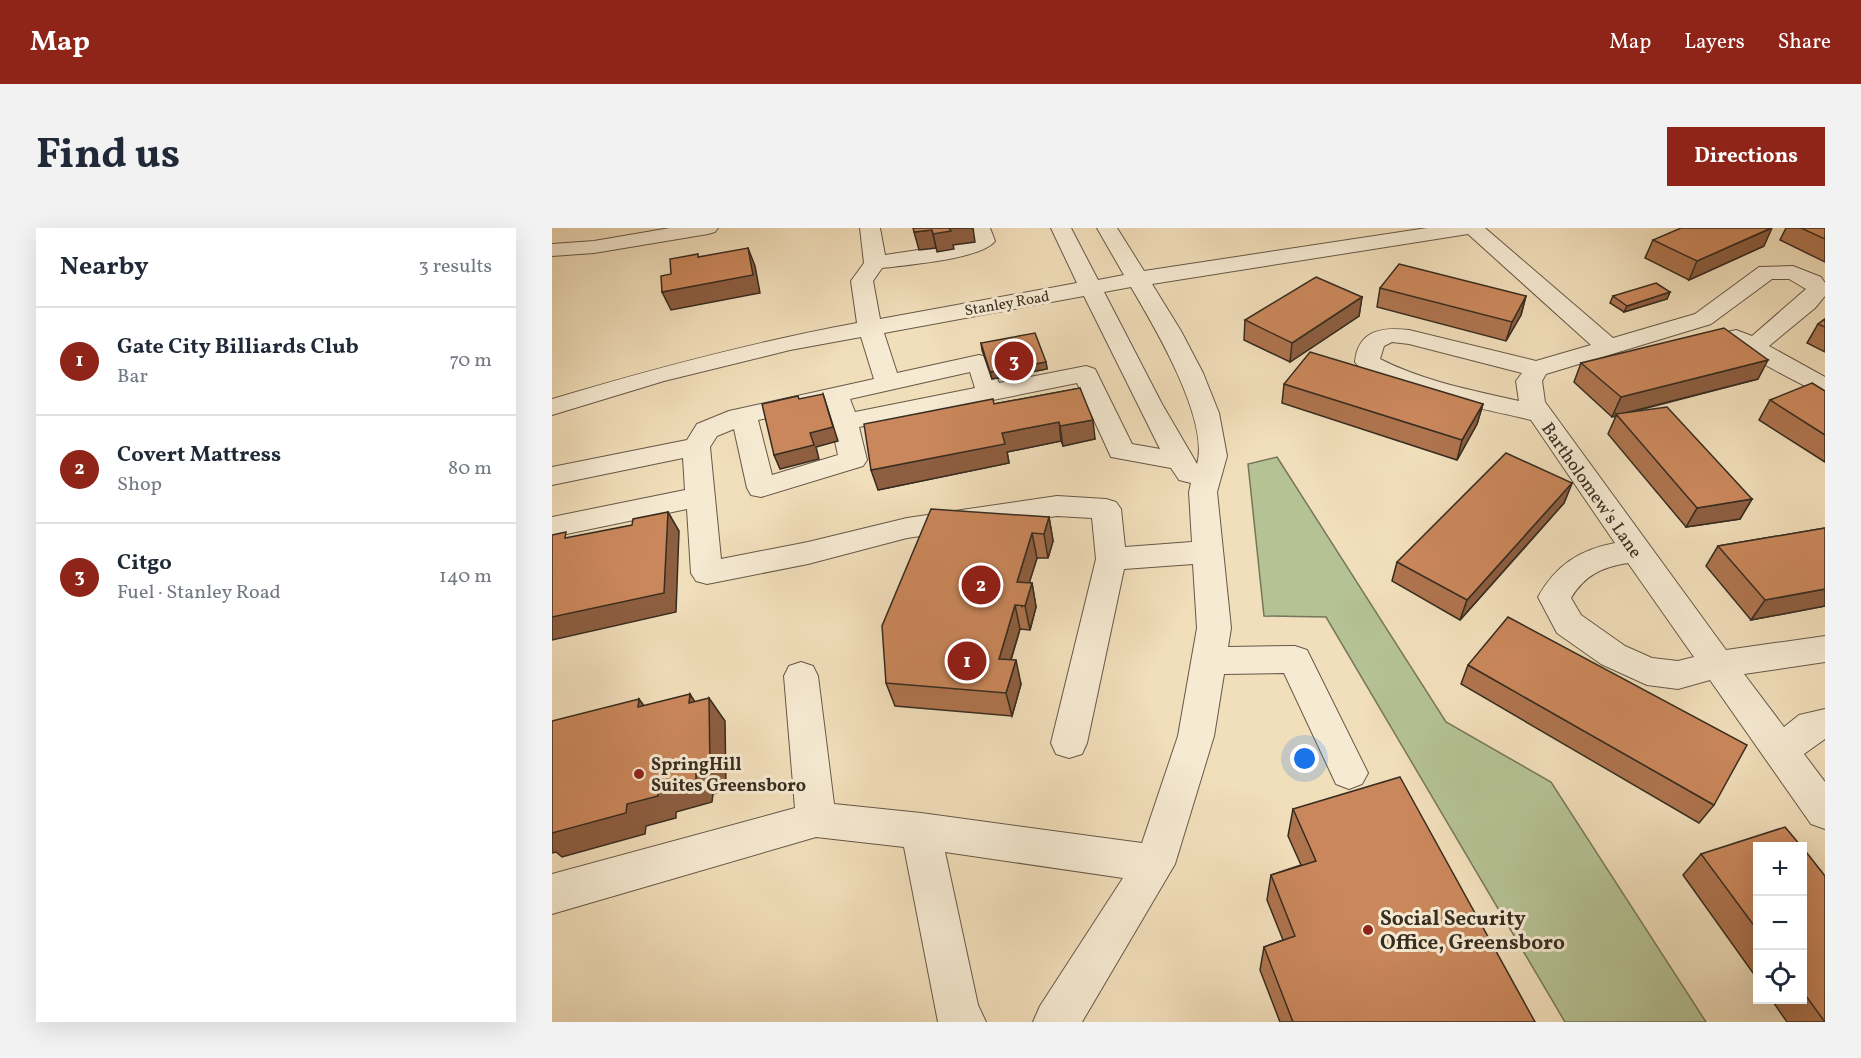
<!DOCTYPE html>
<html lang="en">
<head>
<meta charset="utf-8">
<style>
  body { margin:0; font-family:Vollkorn,serif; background:#f2f2f3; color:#1f2937 }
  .controls { position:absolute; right:18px; bottom:18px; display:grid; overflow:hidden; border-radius:0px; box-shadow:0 6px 24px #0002 }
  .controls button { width:54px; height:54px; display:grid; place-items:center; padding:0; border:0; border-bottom:2px solid #e0e1e3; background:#fff; color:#1f2937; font:30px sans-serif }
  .you { position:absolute; left:753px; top:531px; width:21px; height:21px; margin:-15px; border:4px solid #fff; border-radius:50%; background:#1a73e8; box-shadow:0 0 0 9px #1a73e833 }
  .badge { display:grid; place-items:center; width:39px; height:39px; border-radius:50%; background:#8f2418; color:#fff; font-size:20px; font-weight:700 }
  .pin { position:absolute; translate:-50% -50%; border:3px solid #fff; box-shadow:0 2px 6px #0006 }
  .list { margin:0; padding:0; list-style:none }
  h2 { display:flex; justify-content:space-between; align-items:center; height:78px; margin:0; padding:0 24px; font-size:26px }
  h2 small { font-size:20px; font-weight:400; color:#747a83 }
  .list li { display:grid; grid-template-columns:39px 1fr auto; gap:18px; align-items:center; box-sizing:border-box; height:108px; padding:0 24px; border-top:2px solid #e0e1e3 }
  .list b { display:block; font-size:22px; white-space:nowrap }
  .list p { margin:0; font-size:20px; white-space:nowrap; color:#747a83 }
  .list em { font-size:20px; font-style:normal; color:#747a83 }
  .icon { flex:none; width:33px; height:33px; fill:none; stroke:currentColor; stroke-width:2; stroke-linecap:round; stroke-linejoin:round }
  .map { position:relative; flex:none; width:1273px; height:794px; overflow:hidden; border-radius:0px }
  header { display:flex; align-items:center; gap:36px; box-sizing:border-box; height:84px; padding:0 30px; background:#8f2418; color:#fff }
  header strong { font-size:28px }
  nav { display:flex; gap:33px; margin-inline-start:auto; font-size:21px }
  .intro { display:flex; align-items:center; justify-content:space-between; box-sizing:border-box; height:144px; padding:0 36px }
  h1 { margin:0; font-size:42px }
  .button { padding:15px 27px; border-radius:0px; background:#8f2418; color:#fff; font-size:21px; font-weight:700 }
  main { display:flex; gap:36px; padding:0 36px }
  aside { flex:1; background:#fff; border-radius:0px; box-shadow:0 6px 24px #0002 }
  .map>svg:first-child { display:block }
  .green { fill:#b5c294; stroke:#76775a; stroke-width:1.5 }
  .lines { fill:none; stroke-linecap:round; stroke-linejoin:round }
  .minor-casing { stroke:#665846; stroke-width:2 }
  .minor { fill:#f6ead2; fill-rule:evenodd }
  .wall { fill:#ae744e; stroke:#372c20; stroke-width:1.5 }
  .shaded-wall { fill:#8d5e40; stroke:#372c20; stroke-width:1.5 }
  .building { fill:#ca875b; stroke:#372c20; stroke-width:1.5 }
  .poi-dot { fill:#8f2418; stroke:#f6ead2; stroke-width:2 }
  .labels { text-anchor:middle; stroke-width:6; stroke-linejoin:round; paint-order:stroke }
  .far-street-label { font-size:15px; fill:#372c20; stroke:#f6ead2 }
  .street-label { font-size:18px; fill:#372c20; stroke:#f6ead2 }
  .poi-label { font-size:18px; font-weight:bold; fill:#372c20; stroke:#f6ead2; text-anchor:start }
  .near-poi-label { font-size:21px; font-weight:bold; fill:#372c20; stroke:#f6ead2; text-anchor:start }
</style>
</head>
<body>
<header>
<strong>Map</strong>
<nav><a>Map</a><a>Layers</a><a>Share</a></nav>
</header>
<div class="intro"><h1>Find us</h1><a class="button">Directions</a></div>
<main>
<aside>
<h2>Nearby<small>3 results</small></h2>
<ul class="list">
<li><span class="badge">1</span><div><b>Gate City Billiards Club</b><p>Bar</p></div><em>70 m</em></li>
<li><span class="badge">2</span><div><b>Covert Mattress</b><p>Shop</p></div><em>80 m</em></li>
<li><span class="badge">3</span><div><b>Citgo</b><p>Fuel · Stanley Road</p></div><em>140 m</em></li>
</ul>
</aside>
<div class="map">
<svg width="1273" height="794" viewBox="0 0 1273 794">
  <rect width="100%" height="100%" fill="#f1deba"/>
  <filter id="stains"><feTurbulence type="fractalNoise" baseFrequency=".00333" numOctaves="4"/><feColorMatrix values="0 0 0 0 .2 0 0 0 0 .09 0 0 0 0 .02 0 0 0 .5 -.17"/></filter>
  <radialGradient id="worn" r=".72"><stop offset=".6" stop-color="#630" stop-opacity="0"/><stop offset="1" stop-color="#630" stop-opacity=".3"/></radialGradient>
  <polygon class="green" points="725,229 894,494 999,554 1154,794 1013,794 774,389 712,388 696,236"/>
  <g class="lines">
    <defs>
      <g id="minor">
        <polygon points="118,0 166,0 163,4 156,6 42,25 0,28 0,16 42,13"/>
        <path d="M 308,0 L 328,0 L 333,27 L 406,16 L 421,10 L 418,0 L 438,0 L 443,13 C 430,31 354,37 330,40 L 321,53 L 328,91 L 525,55 L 499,0 L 519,0 L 546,52 L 572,47 L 545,0 L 565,0 L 592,43 L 875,0 L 933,0 L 1061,110 L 1143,86 L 1207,39 L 1241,38 L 1269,49 L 1273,55 L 1273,68 L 1263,80 L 1217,118 L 1273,149 L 1273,167 L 1264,164 C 1246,154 1181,122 1172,109 L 1175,104 L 1184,102 L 1200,108 L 1254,61 L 1237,51 L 1220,51 L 1159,96 L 994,146 L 990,153 L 993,174 L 1174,422 L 1273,408 L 1273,434 L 1192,446 L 1232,499 L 1247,487 L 1273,481 L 1273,511 L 1252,526 L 1273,554 L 1273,601 L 1259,596 L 1158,452 L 1126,461 L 1095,457 L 1049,436 L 1005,405 L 986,369 C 1004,337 1027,322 1063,315 L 979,192 C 944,183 821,161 803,134 C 806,102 830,99 857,102 L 984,133 L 1039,117 L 916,6 L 600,56 L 629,103 L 651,145 L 667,185 L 675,228 L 665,264 L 679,400 L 676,419 L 743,418 L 755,422 L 816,545 L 810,556 L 797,561 L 784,556 L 732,445 L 672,446 L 662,508 L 623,636 L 530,794 L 481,794 L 488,778 L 571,650 L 393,624 L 426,777 L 434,794 L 386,794 L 352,619 L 264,609 L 0,686 L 0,646 L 243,580 L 232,448 L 237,438 L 249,434 L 261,438 L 266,448 L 282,576 L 369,585 L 590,615 L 626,508 L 645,400 L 641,336 L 572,341 L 535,515 L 530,526 L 517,530 L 504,526 L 499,515 L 544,331 L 540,290 L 505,288 L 355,310 L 256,336 L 155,356 L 144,353 L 139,345 L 135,281 L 0,309 L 0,289 L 133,262 L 131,230 L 0,257 L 0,239 L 135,212 L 145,196 L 177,183 L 322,151 L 309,109 L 238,122 L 112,153 L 0,187 L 0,171 C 101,141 202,114 305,95 L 299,53 L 312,35 ZM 579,59 C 602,98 658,192 645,236 L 610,176 L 552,64 ZM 532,68 L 608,221 L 580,216 L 543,141 L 534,138 L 447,155 L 436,129 L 427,127 L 345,145 L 332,105 ZM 840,114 L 857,116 L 970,145 L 964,153 L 967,173 C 919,162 871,153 828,131 L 832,118 ZM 418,144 L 423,160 L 303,184 L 298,171 ZM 525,155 L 559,229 L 619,240 L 627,252 L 639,255 L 637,264 L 640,314 L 573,319 L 569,281 L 564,274 L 554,271 L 505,268 L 355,290 L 256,314 L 169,331 L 158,219 L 165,208 L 182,201 L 195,260 L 199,267 L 209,269 L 311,238 L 315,232 L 307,199 ZM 275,177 L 286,227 L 220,247 L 206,192 ZM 1076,335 L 1142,429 L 1126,433 L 1100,430 L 1073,418 L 1029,387 L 1019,370 C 1033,347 1050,339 1076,335 Z"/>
      </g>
    </defs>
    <use href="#minor" class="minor-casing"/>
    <use href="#minor" class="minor"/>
  </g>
  <g class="wall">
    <polygon points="1234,0 1273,0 1273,34 1228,12"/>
    <polygon points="1101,12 1212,18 1137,52 1093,30"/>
    <polygon points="828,60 974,68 969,87 954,113 825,79"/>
    <polygon points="1118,64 1115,71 1072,84 1058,75 1061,68"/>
    <polygon points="810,69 807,88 738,134 692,112 693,92"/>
    <polygon points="1273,91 1273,124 1255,115 1266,96"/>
    <polygon points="429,115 494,134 495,141 440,151 430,122"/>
    <polygon points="1029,135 1206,151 1076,185 1200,271 1188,291 1134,299 1056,206 1064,188 1060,189 1022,154"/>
    <polygon points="732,156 931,176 925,196 905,232 730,175"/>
    <polygon points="528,160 543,211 511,218 509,213 455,224 457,235 326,262 442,176"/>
    <polygon points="1273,163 1273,234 1207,192 1218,172"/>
    <polygon points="1020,255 1012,275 908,392 840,353 845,334"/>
    <polygon points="497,289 501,313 496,330 485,330 477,355 480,355 484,379 478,402 468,401 459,432 469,456 460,488 343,478 334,455"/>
    <polygon points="1273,300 1273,378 1199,392 1154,338 1166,318"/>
    <polygon points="916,437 1162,577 1147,595 909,456"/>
    <polygon points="741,581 983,794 728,794 708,742 712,719 731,712 715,672 719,647 749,637 736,608"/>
    <polygon points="1206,618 1206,752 1131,647 1149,626"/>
    <polygon points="1251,620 1273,794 1235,794 1219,771 1251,771"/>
  </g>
  <g class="shaded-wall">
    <polygon points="397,0 421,0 423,14 401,17 402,21 385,24 381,6"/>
    <polygon points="1220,0 1212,18 1137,52 1145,33"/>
    <polygon points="380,2 384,20 367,22 362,4"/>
    <polygon points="196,20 203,38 208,65 119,82 110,64"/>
    <polygon points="1118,64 1115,71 1072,84 1075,78"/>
    <polygon points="974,68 969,87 954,113 960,94"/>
    <polygon points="810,69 807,88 738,134 740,115"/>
    <polygon points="1216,132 1206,151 1065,187 1064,186 1064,188 1060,189 1069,169"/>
    <polygon points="494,134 495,141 440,151 438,144"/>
    <polygon points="271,166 286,213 264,219 267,231 228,241 222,227 258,205"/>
    <polygon points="931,176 925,196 905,232 910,212"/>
    <polygon points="541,192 543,211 511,218 508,198"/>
    <polygon points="507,194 509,213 455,224 457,235 326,262 319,242 450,205"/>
    <polygon points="1020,255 1012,275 908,392 915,372"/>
    <polygon points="1200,271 1188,291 1134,299 1145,280"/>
    <polygon points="116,284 127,303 124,384 0,412 0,389"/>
    <polygon points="497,289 501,313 496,330 492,306"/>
    <polygon points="480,305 485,330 470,378 465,354"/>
    <polygon points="480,355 484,379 478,402 473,378"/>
    <polygon points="1273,361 1273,378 1199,392 1213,372"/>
    <polygon points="463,377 468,401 452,454 447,431"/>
    <polygon points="464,432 469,456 460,488 454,465"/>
    <polygon points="138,466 153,490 137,475"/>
    <polygon points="157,470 173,493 174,562 161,566 160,574 124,584 124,590 94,598 93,606 10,629 4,624 0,625 0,605 75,576 144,544"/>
    <polygon points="87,471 104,494 86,479"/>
  </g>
  <g class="building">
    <polygon points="361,0 397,0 399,3 381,6 380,2 362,4"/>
    <polygon points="1129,0 1219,0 1145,33 1101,12"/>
    <polygon points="1249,0 1273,0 1273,11"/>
    <polygon points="196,20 201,47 110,64 109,48 119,46 118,31 146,26 146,29"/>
    <polygon points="847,36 974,68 960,94 828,60"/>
    <polygon points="764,49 810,69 740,115 693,92"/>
    <polygon points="1104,55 1118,64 1075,78 1061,68"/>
    <polygon points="1273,91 1273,99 1266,96"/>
    <polygon points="1172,100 1216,132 1069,169 1029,135"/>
    <polygon points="483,105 494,134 438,144 429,115"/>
    <polygon points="758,124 931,176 910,212 732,156"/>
    <polygon points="1260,155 1273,163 1273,207 1218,172"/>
    <polygon points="528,160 541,192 508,198 507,194 450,205 453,216 319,242 312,196 441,171 442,176"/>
    <polygon points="271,166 281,199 258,205 262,217 222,227 210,176 246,168 247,171"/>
    <polygon points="1115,179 1200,271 1145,280 1064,186"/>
    <polygon points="954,225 1020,255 915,372 845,334"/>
    <polygon points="379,281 497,289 492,306 480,305 465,354 480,355 473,378 463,377 447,431 464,432 454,465 334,455 330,398"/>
    <polygon points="116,284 112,365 0,389 0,307 14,304 13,310 80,297 81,291"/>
    <polygon points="1273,300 1273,361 1213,372 1166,318"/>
    <polygon points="956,389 1195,517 1162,577 916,437"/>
    <polygon points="138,466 137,475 157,470 158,540 144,544 144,552 106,563 106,568 75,576 74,585 0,605 0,493 87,471 86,479"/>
    <polygon points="848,549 983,794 741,794 712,719 743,708 719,647 764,633 741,581"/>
    <polygon points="1233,599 1249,618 1206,618 1206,703 1149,626"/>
    <polygon points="1251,620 1273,648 1273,794 1251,764"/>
  </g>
  <g class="poi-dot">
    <circle cx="87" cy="546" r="6"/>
    <circle cx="816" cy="702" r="6"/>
  </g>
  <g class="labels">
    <g class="far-street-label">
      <text transform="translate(455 75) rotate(-10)" y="5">Stanley Road</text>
    </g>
    <g class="street-label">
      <text transform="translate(1040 262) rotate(55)" y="6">Bartholomew's Lane</text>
    </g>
    <g class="poi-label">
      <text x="99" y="542">SpringHill<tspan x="99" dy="21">Suites Greensboro</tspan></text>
    </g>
    <g class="near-poi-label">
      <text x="828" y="697">Social Security<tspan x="828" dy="24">Office, Greensboro</tspan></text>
    </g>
  </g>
  <rect width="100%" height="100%" filter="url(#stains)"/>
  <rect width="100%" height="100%" fill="url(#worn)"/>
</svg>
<div class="controls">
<button>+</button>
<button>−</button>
<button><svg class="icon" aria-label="locate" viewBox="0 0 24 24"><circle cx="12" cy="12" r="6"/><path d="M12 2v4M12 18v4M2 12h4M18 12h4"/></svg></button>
</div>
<div class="you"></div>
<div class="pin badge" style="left:415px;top:433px">1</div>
<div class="pin badge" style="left:429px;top:357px">2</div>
<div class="pin badge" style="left:462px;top:133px">3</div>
</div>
</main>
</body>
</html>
